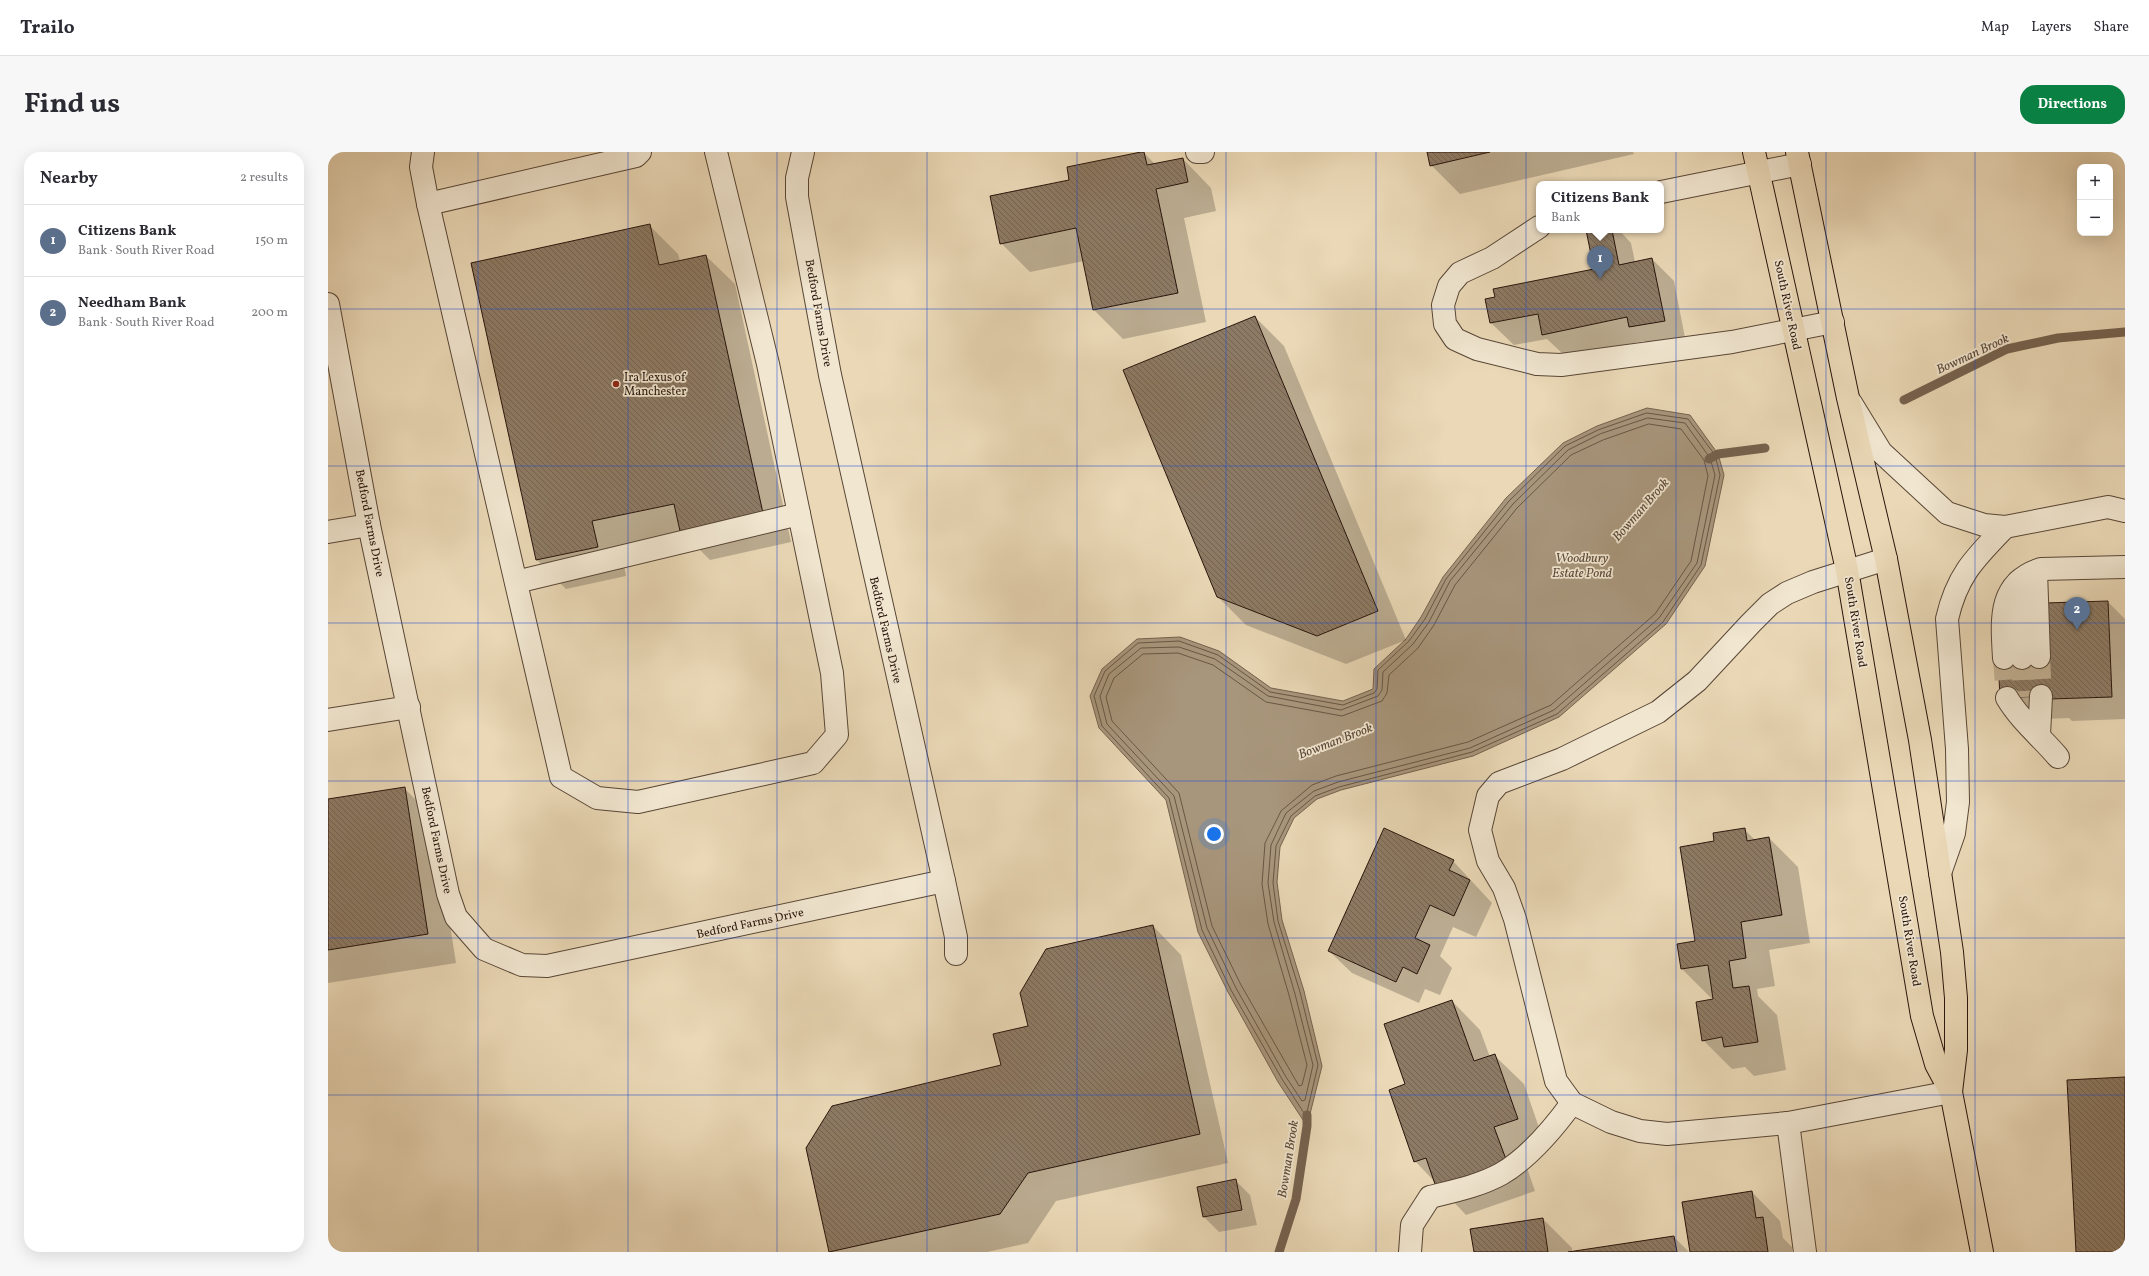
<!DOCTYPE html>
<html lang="en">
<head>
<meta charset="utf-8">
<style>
  body { margin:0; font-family:Vollkorn,serif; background:#f7f7f7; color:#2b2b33 }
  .controls { position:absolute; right:12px; top:12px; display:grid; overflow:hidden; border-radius:8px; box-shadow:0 4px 16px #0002 }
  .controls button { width:36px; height:36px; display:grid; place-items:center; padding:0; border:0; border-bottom:1px solid #e1e1e2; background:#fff; color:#2b2b33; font:20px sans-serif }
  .you { position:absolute; left:886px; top:682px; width:14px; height:14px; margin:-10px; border:3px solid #fff; border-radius:50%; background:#1a73e8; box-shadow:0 0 0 6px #1a73e833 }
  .badge { display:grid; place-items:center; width:26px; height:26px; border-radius:50%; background:#0b8043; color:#fff; font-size:13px; font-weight:700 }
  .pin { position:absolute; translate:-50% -33px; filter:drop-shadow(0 1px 2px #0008) }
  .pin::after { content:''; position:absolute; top:21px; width:14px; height:12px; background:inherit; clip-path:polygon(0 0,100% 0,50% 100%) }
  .popup { position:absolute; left:1208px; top:29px; width:128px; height:52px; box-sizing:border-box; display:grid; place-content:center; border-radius:8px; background:#fff; filter:drop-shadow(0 1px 3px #0005); font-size:13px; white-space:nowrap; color:#7c7c81 }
  .popup b { font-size:15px; color:#2b2b33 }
  .popup::after { content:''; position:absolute; left:50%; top:100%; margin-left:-8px; border:8px solid transparent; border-top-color:#fff }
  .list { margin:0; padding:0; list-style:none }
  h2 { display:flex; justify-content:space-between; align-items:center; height:52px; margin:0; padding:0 16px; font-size:17px }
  h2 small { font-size:13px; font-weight:400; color:#7c7c81 }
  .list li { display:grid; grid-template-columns:26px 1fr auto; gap:12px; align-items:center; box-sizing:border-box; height:72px; padding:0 16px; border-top:1px solid #e1e1e2 }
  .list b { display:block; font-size:15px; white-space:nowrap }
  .list p { margin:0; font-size:13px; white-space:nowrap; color:#7c7c81 }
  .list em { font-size:13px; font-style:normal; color:#7c7c81 }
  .map { position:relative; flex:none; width:1797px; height:1100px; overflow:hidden; border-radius:16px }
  header { display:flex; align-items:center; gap:24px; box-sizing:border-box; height:56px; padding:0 20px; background:#fff; border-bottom:1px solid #e1e1e2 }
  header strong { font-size:19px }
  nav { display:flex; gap:22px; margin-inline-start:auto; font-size:14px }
  .intro { display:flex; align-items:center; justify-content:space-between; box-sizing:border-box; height:96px; padding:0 24px }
  h1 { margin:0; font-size:28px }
  .button { padding:10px 18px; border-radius:16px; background:#0b8043; color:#fff; font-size:14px; font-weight:700 }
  main { display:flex; gap:24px; padding:0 24px }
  aside { flex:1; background:#fff; border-radius:16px; box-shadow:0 4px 16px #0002 }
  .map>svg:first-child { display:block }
  .water { fill:#a8967c; stroke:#75624f }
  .shadow { fill:#0003 }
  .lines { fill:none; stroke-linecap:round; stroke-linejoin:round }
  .shore { stroke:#685644; stroke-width:1 }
  .stream { stroke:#75624f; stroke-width:9 }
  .building { fill:url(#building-back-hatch); stroke:#28150c }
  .minor-tunnel { stroke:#c3b194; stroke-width:22; stroke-dasharray:22 11; stroke-linecap:butt }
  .minor-casing { stroke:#584636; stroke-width:24 }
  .major-casing { stroke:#28150c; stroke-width:24 }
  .minor { stroke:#f1e6d0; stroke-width:22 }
  .major { stroke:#ead8b6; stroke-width:22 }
  .grid { fill:none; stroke:#1d4ed8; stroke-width:1; stroke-opacity:0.55 }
  .poi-dot { fill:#8f2418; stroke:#f1e6d0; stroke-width:1.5 }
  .labels { text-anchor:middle; stroke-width:3.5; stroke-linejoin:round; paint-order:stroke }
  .street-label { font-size:12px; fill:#28150c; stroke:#f1e6d0 }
  .poi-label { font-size:12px; fill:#28150c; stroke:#f1e6d0; text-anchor:start }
  .water-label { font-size:13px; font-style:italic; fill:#5b4939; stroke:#f1e6d0 }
</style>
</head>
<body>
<header>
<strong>Trailo</strong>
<nav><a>Map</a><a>Layers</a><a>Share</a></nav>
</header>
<div class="intro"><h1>Find us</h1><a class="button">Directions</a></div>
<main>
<aside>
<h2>Nearby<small>2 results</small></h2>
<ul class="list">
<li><span class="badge" style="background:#5c6f8a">1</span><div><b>Citizens Bank</b><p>Bank · South River Road</p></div><em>150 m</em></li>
<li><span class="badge" style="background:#5c6f8a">2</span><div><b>Needham Bank</b><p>Bank · South River Road</p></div><em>200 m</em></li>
</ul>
</aside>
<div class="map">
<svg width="1797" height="1100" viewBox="0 0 1797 1100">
  <defs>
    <pattern id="building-back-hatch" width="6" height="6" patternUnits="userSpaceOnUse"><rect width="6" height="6" fill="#8d7a64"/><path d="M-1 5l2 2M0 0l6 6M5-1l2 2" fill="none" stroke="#736351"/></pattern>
  </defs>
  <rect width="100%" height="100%" fill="#ead8b6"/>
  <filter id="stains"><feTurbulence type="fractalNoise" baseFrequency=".005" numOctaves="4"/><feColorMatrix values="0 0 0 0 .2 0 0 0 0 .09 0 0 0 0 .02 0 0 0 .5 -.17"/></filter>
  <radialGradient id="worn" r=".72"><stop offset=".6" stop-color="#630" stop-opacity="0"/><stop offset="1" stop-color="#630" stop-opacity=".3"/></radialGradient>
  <polygon class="water" points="1319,256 1362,263 1390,302 1396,323 1377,414 1338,472 1231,565 1145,604 1013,638 989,647 966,666 952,695 949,730 954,768 976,839 994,914 979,974 950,930 900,840 870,780 838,648 771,576 762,544 774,517 809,487 852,485 891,499 943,536 1015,549 1045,537 1046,517 1078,487 1093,465 1115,425 1178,346 1235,291 1269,274"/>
  <g class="shadow">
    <polygon points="815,0 828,13 855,7 883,36 888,59 856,66 878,170 795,187 766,158 756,109 702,120 673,91 743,28"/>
    <polygon points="1100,0 1305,0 1306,2 1132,42 1103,13"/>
    <polygon points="321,73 350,102 352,109 378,104 407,132 463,390 382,408 358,384 293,398 298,424 238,437 209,408 144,111"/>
    <polygon points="1259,78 1291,78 1303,91 1307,110 1324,107 1346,129 1358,191 1324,197 1316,189 1237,204 1219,187 1186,193 1163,171 1158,148 1267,117"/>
    <polygon points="927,165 956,194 1078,488 1018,512 918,473 889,444"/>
    <polygon points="1780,450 1797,467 1797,567 1744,569 1741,566 1695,568 1672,507"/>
    <polygon points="76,636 105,665 128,811 0,831 0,648"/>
    <polygon points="1416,677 1428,689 1441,686 1470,715 1482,791 1441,798 1447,834 1429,837 1430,844 1449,863 1458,918 1426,924 1417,915 1404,917 1375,888 1386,845 1383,846 1354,817 1350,793 1369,790 1387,690"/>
    <polygon points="1125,709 1164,751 1148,785 1125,775 1112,804 1124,816 1112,843 1097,837 1091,851 1024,821 1001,799"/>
    <polygon points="825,774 853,803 900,1011 728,1049 700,1091 659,1100 502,1100 674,913 701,875"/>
    <polygon points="1124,849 1152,878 1162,905 1167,904 1196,932 1218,996 1195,1004 1207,1039 1138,1063 1087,1009 1078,933"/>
    <polygon points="907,1028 922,1043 929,1073 891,1080 876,1065 870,1036"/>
    <polygon points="1424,1040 1452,1069 1455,1086 1464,1095 1464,1100 1363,1100"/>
    <polygon points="1215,1067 1244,1096 1244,1100 1346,1085 1361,1100 1147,1100"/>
  </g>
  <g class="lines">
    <g class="shore">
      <polygon points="1319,261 1360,267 1387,303 1392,323 1373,413 1335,470 1229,562 1144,600 1011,635 987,644 963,664 948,694 945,731 950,769 972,840 990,913 979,960 976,961 954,927 903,838 874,778 841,646 774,574 766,544 777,519 810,491 851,489 890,503 942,540 1015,553 1046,541 1049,537 1050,518 1081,489 1097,467 1118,427 1181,349 1237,294 1270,278"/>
      <polygon points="1320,266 1357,271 1382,306 1387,323 1369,411 1331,466 1226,558 1142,596 1010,630 986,639 958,661 943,693 940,731 946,770 967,842 985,913 977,948 974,949 958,925 908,836 879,776 846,644 779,572 772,544 781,522 813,496 851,495 887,507 940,544 1013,558 1050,544 1054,538 1055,520 1085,492 1101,470 1122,429 1185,352 1240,298 1272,282"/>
      <polygon points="1321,272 1353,277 1376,308 1380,324 1363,409 1327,462 1223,553 1140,590 1008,624 984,633 953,659 937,691 934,732 940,772 961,843 979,913 974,933 971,934 913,833 884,774 851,641 784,569 778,545 786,526 815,502 850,501 885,513 938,550 1014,564 1054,549 1059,541 1061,523 1090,496 1106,473 1127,433 1189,356 1243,303 1275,288"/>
    </g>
    <g class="stream">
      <polyline points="1576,248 1679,197 1730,186 1797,180"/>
      <polyline points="1381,307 1390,302 1437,296"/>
      <polyline points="951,1100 968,1047 979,974 979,963"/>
    </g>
  </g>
  <g class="building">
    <polygon points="813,0 816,0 819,13 855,6 860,30 828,37 850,141 765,158 748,76 672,92 662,44 741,28 739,15"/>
    <polygon points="1099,0 1162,0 1102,14"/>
    <polygon points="322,72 331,113 378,103 435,361 352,379 346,352 264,369 270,395 208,408 143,111"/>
    <polygon points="1258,78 1284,78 1291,113 1324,106 1337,169 1301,175 1299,165 1214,183 1210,162 1162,171 1157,147 1167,145 1165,137 1266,117"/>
    <polygon points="927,164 1050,459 989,484 889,445 795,218"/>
    <polygon points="1780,449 1784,545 1721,547 1713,544 1672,546 1670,506 1717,451"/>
    <polygon points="77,635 100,782 0,798 0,647"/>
    <polygon points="1056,676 1126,708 1121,718 1142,728 1126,764 1102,753 1087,786 1102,793 1089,822 1075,815 1068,830 1000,799"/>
    <polygon points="1417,676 1419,689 1441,685 1454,763 1413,770 1418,806 1401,809 1405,836 1421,834 1430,890 1396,895 1394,885 1374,889 1368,850 1385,847 1380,813 1353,817 1349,792 1367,789 1352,695 1386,689 1385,681"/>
    <polygon points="825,773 872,982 700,1021 672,1062 501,1100 478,996 504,954 673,913 665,882 700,874 692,841 718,797"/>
    <polygon points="1124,848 1146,909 1167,902 1190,967 1166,975 1179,1010 1108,1035 1098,1006 1086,1010 1061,938 1077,932 1056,872"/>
    <polygon points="1797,925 1797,1100 1748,1100 1739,928"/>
    <polygon points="908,1027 914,1058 875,1065 869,1035"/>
    <polygon points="1424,1039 1428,1066 1435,1065 1440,1100 1362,1100 1354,1050"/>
    <polygon points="1215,1066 1220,1100 1146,1100 1142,1077"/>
    <polygon points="1346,1084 1349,1100 1240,1100"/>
  </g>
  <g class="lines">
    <g class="minor-tunnel">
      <polyline points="1711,505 1713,544"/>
      <polyline points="1676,506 1679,546"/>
      <polyline points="1694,506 1696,545"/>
    </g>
    <defs>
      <g id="minor">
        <polyline points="95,0 93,15 100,52 233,625 269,646 310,650 485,611 509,583 504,521 440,212 388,0"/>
        <polyline points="475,0 469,26 469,45 502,223 616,729 628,785 628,802"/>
        <polyline points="869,0 875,0"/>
        <polyline points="1333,40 1472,12"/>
        <polyline points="100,52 308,4 312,0"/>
        <polyline points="1211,75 1164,106 1132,121 1121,134 1115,153 1117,172 1127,187 1149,197 1209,212 1233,213 1404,190 1505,170"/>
        <polyline points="0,152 41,373 120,742 128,765 156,797 194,813 219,814 616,729"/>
        <polyline points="1523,251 1553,300 1619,361 1656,373 1677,375 1780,355 1797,359"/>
        <polyline points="0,380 41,373"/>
        <polyline points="1558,407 1485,430 1459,441 1442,452 1423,471 1369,529 1330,560 1234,607 1171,631 1160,644 1152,678 1160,709 1176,736 1187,767 1228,929 1244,951 1283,970 1312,979 1339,982 1460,971 1623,940"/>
        <polyline points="1708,419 1711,505"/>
        <polyline points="188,430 471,362"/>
        <polyline points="1690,430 1694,506"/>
        <path d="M 1676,506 C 1674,469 1669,431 1713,417 L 1797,415"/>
        <path d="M 1679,546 C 1692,568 1713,585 1730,605"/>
        <polyline points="0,568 81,555"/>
        <polyline points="1711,583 1713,544"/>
        <path d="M 1612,721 L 1626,681 L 1630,650 L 1629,597 L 1619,467 C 1629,423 1647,406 1677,375"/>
        <polyline points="1460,971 1477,1100"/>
        <path d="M 1082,1100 L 1084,1073 L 1102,1045 C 1126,1039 1151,1034 1173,1022 C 1201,1006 1225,977 1244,951"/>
      </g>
      <g id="major">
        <polyline points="1426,0 1519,418 1594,864 1608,912 1623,940 1654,1100"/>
        <polyline points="1469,0 1520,246 1558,407 1592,588 1624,800 1628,846 1628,898 1623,940"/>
      </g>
    </defs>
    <use href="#minor" class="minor-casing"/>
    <use href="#major" class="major-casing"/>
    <use href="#minor" class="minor"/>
    <use href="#major" class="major"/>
  </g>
  <path class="grid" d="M 150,0 L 150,1100M 300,0 L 300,1100M 449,0 L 449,1100M 599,0 L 599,1100M 749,0 L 749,1100M 898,0 L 898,1100M 1048,0 L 1048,1100M 1198,0 L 1198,1100M 1348,0 L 1348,1100M 1498,0 L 1498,1100M 1647,0 L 1647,1100M 0,157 L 1797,157M 0,314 L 1797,314M 0,471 L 1797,471M 0,629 L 1797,629M 0,786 L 1797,786M 0,943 L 1797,943"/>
  <circle class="poi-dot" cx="288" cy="232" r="4"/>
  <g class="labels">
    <g class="street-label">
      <text transform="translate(1460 153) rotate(78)" y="4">South River Road</text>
      <text transform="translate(491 161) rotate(80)" y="4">Bedford Farms Drive</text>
      <text transform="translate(42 371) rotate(79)" y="4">Bedford Farms Drive</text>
      <text transform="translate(1528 470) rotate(81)" y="4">South River Road</text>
      <text transform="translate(558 478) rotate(77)" y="4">Bedford Farms Drive</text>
      <text transform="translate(109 688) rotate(78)" y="4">Bedford Farms Drive</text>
      <text transform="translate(422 771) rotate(-12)" y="4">Bedford Farms Drive</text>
      <text transform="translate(1582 789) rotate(81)" y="4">South River Road</text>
    </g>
    <g class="poi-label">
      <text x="296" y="229">Ira Lexus of<tspan x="296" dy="14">Manchester</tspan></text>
    </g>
    <g class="water-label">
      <text transform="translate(1644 201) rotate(-25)" y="5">Bowman Brook</text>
      <text transform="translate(1312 357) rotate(-49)" y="5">Bowman Brook</text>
      <text x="1254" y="410">Woodbury<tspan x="1254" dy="15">Estate Pond</tspan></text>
      <text transform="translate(1007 588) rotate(-21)" y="5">Bowman Brook</text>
      <text transform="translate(959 1007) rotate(-81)" y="5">Bowman Brook</text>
    </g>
  </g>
  <rect width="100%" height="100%" filter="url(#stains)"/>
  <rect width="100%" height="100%" fill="url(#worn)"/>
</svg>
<div class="controls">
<button>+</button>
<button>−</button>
</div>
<div class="you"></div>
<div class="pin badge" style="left:1272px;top:127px;background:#5c6f8a">1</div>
<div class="popup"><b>Citizens Bank</b>Bank</div>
<div class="pin badge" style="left:1749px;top:478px;background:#5c6f8a">2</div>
</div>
</main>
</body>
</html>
